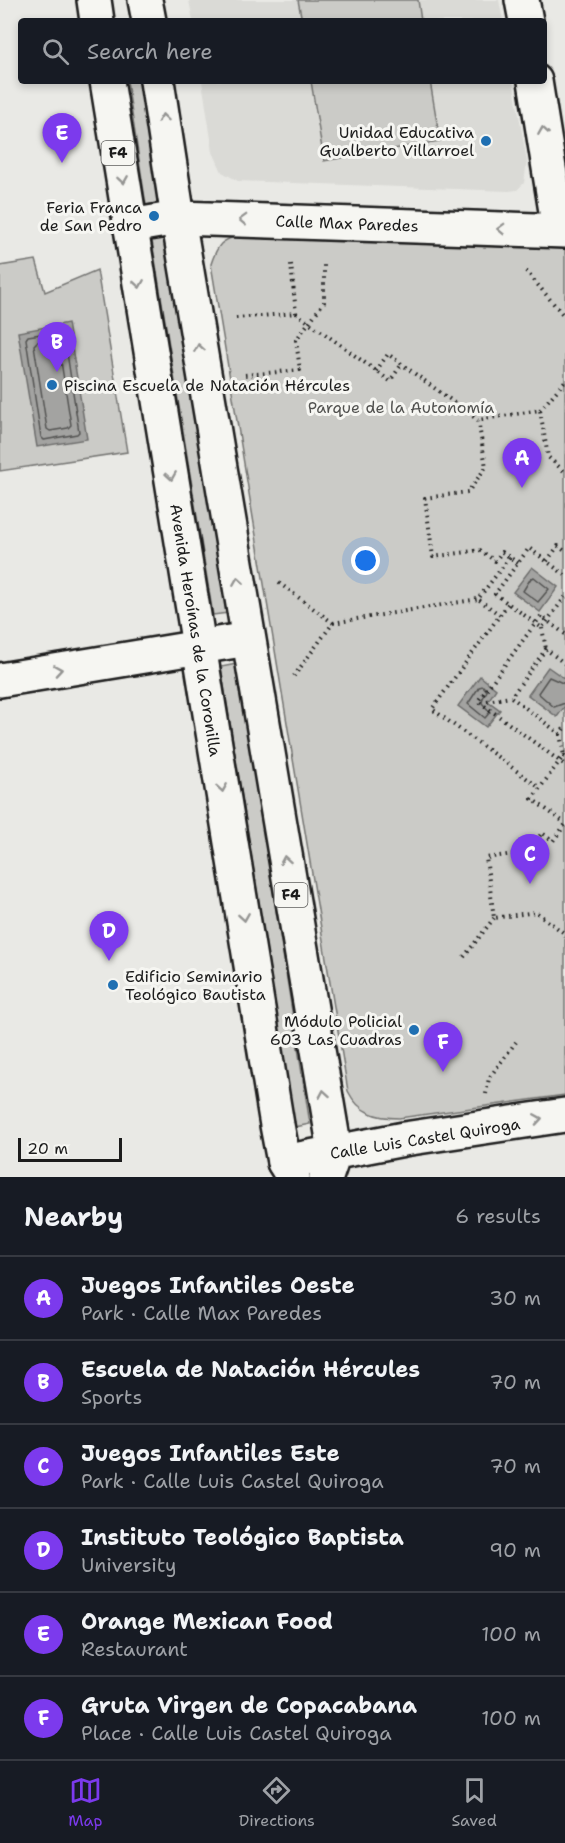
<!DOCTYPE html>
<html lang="en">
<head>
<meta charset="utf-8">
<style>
  body { margin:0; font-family:"Shantell Sans",sans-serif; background:#20242c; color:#f1f3f6 }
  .scale { position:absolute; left:18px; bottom:15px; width:104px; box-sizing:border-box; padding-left:6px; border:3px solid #1c1c1c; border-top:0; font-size:16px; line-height:21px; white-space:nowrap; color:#1c1c1c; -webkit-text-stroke:4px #f6f6f2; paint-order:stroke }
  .you { position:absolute; left:366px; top:561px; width:21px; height:21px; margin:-15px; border:4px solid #fff; border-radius:50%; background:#1a73e8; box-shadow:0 0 0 9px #1a73e833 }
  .badge { display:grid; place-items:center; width:39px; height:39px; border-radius:50%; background:#7c3aed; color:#fff; font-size:20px; font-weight:700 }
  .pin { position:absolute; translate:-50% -50px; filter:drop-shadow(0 2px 3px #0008) }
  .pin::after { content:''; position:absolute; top:32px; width:21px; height:18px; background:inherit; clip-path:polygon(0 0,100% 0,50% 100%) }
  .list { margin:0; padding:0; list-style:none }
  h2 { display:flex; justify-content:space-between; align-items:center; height:78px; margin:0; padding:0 24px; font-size:26px }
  h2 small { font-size:20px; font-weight:400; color:#9ea1a6 }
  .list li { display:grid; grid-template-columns:39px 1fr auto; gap:18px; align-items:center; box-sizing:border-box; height:84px; padding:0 24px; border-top:2px solid #363941 }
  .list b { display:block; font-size:22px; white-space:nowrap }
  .list p { margin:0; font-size:20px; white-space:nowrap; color:#9ea1a6 }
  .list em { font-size:20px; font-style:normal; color:#9ea1a6 }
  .icon { flex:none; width:33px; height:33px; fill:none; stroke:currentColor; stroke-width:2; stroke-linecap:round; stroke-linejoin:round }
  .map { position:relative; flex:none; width:565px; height:1177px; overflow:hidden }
  .search { position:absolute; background:#171b24; box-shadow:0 3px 9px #0003; left:18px; right:18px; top:18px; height:66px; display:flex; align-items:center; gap:15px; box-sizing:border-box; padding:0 21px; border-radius:6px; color:#9ea1a6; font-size:22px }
  .sheet { height:582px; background:#171b24 }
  nav { display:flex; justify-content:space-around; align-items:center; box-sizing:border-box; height:84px; border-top:2px solid #363941; background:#171b24; font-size:16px; color:#9ea1a6 }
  nav a { display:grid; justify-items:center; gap:3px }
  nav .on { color:#7c3aed }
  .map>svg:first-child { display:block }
  .built { fill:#dadad6 }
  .green { fill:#cbcbc7; stroke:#747472; stroke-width:1.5 }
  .water { fill:#a3a3a1; stroke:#6d6d6c; stroke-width:1.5 }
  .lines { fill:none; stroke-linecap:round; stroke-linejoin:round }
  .shore { stroke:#525251; stroke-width:1.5 }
  .minor-casing { stroke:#1c1c1c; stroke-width:38 }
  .major-casing { stroke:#1c1c1c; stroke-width:38 }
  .path { stroke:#1c1c1c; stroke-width:4; stroke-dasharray:1.5 4.5; stroke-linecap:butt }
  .minor { stroke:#f6f6f2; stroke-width:33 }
  .major { stroke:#f6f6f2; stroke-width:33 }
  .oneway { stroke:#949492 }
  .poi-dot { fill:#1f6fb2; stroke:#f6f6f2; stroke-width:2 }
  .labels { text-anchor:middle; stroke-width:6; stroke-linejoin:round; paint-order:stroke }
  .shield { fill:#f6f6f2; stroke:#5d5d5c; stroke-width:1.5 }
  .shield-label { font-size:15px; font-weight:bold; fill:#1c1c1c }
  .poi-label { font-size:16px; fill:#1c1c1c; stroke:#f6f6f2; text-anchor:end }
  .street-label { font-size:16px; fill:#1c1c1c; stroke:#f6f6f2 }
  .park-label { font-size:16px; fill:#51514f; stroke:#f6f6f2 }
</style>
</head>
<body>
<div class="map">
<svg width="565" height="1177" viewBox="0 0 565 1177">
  <rect width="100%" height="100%" fill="#e9e9e5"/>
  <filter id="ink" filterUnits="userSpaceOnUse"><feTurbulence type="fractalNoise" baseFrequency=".0167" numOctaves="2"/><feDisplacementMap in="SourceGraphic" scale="12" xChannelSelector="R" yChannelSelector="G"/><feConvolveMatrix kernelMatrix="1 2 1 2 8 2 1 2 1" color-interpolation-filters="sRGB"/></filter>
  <g filter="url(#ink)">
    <g class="built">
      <polygon points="189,0 499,0 503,21 193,21"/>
      <polygon points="202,81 513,81 527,161 524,183 517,190 509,191 238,181 222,172 213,152"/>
    </g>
    <g class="green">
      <polygon points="298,0 418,0 421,21 302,21"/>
      <polygon points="127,81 142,81 161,202 146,205"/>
      <polygon points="311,81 430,81 440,141 324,161"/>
      <polygon points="166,233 228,613 213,615 151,235"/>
      <path d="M 241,234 L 565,249 L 565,1095 L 399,1118 C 376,1118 359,1113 348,1091 L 211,264 C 218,243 221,241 241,234 Z"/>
      <polygon points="36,260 45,292 97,270 127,452 0,471 0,266"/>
      <polygon points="237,664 310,1124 295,1127 221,667"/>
    </g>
    <g class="water">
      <polygon points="68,323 87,439 37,447 18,332"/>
      <polygon points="532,567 558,587 540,612 513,592"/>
      <polygon points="548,667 565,679 565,706 557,717 528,695"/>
      <polygon points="480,676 496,689 488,701 500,710 486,727 458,706"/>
    </g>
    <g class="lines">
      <g class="shore">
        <polygon points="61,331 64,333 79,432 77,434 44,440 41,437 26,339 28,336"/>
        <polygon points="54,339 58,342 71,425 68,428 50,431 47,429 34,345 37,342"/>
        <polygon points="534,577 549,589 538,602 523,591 531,578"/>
        <polyline points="565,684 549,677 538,693 554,707 565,703"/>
        <polygon points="483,686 487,691 483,698 482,703 490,712 485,718 468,704 479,687"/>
      </g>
      <defs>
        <g id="minor">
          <polyline points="522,0 526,21"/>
          <polyline points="535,81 559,230"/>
          <polyline points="130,226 178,218 565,231"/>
          <polyline points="0,680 248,639"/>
          <polyline points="284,1162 404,1139 565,1115"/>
        </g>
        <g id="major">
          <polyline points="94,0 97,21"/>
          <polyline points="145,0 149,21"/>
          <polyline points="107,81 277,1125 284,1162 293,1177"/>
          <polyline points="157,81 178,218 335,1151 326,1177"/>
        </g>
      </defs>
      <use href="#minor" class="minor-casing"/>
      <use href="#major" class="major-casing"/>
      <g class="path">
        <polyline points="526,271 565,317"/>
        <polyline points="296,313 390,381 402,364"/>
        <polyline points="236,318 296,313 291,264"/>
        <polyline points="376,371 388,354 478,420"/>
        <polyline points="245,375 300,370 296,340 324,302 324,265"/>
        <polyline points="540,410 565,381"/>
        <polyline points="547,561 558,546 565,551"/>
        <polyline points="518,563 502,552 495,561 480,550 433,557 425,498 468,492 486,467 478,420 540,410 548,457 565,472"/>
        <polyline points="565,575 529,548 495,594 542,628 565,597"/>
        <polyline points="279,583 333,623 294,676"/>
        <polyline points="508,604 432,709 540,788"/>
        <polyline points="500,615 478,599 510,557"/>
        <polyline points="333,623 478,599"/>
        <polyline points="542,628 546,649"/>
        <polyline points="565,634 541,616 478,701 565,765"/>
        <polyline points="565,664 546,649 511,697 560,734 565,727"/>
        <polyline points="487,701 511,697"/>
        <polyline points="560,734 564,756"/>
        <polyline points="565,757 564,756 559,762 532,799 565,823"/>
        <polyline points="565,825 553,841 542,833 527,852 486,858 494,918 536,912 564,933 565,938"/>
        <polyline points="464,957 494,918"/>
        <polyline points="486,1094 489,1078 516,1042"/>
      </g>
      <use href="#minor" class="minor"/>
      <use href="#major" class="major"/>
    </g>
    <defs><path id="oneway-chevron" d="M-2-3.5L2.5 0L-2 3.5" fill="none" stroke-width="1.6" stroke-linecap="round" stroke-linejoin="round" transform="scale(1.5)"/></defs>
    <g class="oneway">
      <use href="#oneway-chevron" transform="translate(163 118) rotate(-98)"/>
      <use href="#oneway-chevron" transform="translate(543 131) rotate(-99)"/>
      <use href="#oneway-chevron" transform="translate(123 180) rotate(81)"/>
      <use href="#oneway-chevron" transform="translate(243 220) rotate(-178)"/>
      <use href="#oneway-chevron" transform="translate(501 229) rotate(-178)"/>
      <use href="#oneway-chevron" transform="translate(139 284) rotate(81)"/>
      <use href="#oneway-chevron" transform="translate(199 348) rotate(-99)"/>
      <use href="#oneway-chevron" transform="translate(171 476) rotate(81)"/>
      <use href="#oneway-chevron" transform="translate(238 581) rotate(-99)"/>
      <use href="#oneway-chevron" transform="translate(58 670) rotate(-9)"/>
      <use href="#oneway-chevron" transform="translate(222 788) rotate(81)"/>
      <use href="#oneway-chevron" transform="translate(285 860) rotate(-100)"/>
      <use href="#oneway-chevron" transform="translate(244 917) rotate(81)"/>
      <use href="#oneway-chevron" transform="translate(324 1094) rotate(-100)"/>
      <use href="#oneway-chevron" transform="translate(538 1119) rotate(-9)"/>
    </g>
  </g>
  <g class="poi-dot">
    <circle cx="486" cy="141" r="6"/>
    <circle cx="154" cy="216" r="6"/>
    <circle cx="52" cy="385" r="6"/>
    <circle cx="113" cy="985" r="6"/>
    <circle cx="414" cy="1030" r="6"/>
  </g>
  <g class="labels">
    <g class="shield">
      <rect x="101.5" y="141" width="33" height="24" rx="4.5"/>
      <rect x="274.5" y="883" width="33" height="24" rx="4.5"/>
    </g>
    <g class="shield-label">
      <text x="118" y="158">F4</text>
      <text x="291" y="900">F4</text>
    </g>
    <g class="poi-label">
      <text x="474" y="138">Unidad Educativa<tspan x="474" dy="18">Gualberto Villarroel</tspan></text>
      <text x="142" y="213">Feria Franca<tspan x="142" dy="18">de San Pedro</tspan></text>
      <text x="64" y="391" text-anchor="start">Piscina Escuela de Natación Hércules</text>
      <text x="125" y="982" text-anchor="start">Edificio Seminario<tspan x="125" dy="18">Teológico Bautista</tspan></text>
      <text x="402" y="1027">Módulo Policial<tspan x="402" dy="18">603 Las Cuadras</tspan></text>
    </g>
    <g class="street-label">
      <text transform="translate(347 223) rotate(2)" y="6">Calle Max Paredes</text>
      <text transform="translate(196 630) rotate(81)" y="6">Avenida Heroínas de la Coronilla</text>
      <text transform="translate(425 1138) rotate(-9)" y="6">Calle Luis Castel Quiroga</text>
    </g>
    <g class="park-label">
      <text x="401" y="413">Parque de la Autonomía</text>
    </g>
  </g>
</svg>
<div class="scale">20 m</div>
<div class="you"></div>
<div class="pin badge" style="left:522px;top:488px">A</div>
<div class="pin badge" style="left:57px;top:372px">B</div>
<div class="pin badge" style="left:530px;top:884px">C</div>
<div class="pin badge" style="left:109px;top:961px">D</div>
<div class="pin badge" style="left:62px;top:163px">E</div>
<div class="pin badge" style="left:443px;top:1072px">F</div>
<div class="search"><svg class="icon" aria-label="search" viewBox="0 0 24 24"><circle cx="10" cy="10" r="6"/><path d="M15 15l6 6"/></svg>Search here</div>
</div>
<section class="sheet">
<h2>Nearby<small>6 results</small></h2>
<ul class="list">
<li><span class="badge">A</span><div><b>Juegos Infantiles Oeste</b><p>Park · Calle Max Paredes</p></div><em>30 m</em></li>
<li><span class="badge">B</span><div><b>Escuela de Natación Hércules</b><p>Sports</p></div><em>70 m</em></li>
<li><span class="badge">C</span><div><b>Juegos Infantiles Este</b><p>Park · Calle Luis Castel Quiroga</p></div><em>70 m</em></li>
<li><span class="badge">D</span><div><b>Instituto Teológico Baptista</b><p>University</p></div><em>90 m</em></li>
<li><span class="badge">E</span><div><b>Orange Mexican Food</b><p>Restaurant</p></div><em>100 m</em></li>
<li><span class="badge">F</span><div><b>Gruta Virgen de Copacabana</b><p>Place · Calle Luis Castel Quiroga</p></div><em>100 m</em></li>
</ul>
</section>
<nav>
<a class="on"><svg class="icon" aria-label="map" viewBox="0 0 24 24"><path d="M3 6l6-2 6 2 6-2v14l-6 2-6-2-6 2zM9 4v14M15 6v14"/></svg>Map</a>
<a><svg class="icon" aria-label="directions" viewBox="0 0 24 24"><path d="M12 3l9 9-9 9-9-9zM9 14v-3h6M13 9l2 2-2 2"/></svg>Directions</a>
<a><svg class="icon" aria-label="saved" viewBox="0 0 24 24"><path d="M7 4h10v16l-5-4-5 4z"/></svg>Saved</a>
</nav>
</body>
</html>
